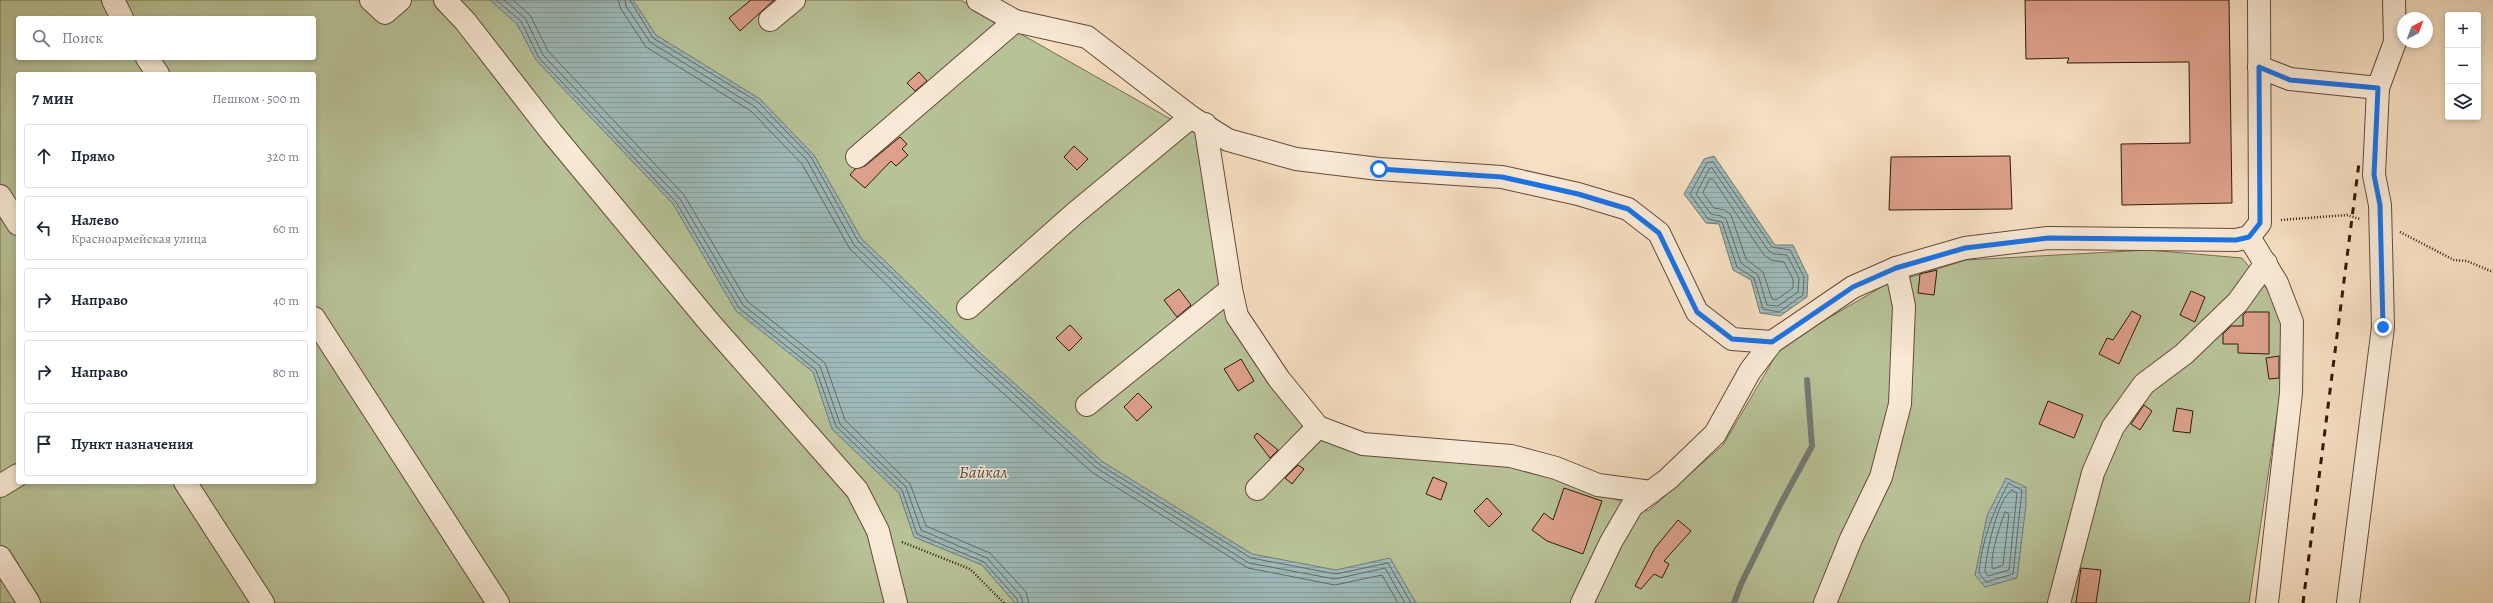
<!DOCTYPE html>
<html lang="ru">
<head>
<meta charset="utf-8">
<style>
  body { margin:0; font-family:Alegreya,serif; background:#f2f2f3; color:#1f2937 }
  .controls { position:absolute; right:12px; top:12px; display:grid; overflow:hidden; border-radius:4px; box-shadow:0 2px 6px #0003 }
  .controls button { width:36px; height:36px; display:grid; place-items:center; padding:0; border:0; border-bottom:1px solid #e0e1e3; background:#fff; color:#1f2937; font:20px sans-serif }
  .compass { position:absolute; left:2397px; top:12px; width:36px; height:36px; border-radius:50%; background:#fff; box-shadow:0 2px 6px #0003; rotate:41deg }
  .stop { position:absolute; width:12px; height:12px; margin:-9px; border:3px solid #1a73e8; border-radius:50%; background:#fff }
  .stop.end { background:#1a73e8; border-color:#fff; box-shadow:0 1px 4px #0008 }
  .list { margin:0; padding:0; list-style:none }
  h2 { display:flex; justify-content:space-between; align-items:center; height:52px; margin:0; padding:0 16px; font-size:17px }
  h2 small { font-size:13px; font-weight:400; color:#747a83 }
  .list li { display:grid; grid-template-columns:26px 1fr auto; gap:12px; align-items:center; box-sizing:border-box; height:64px; margin:0 8px 8px; padding:0 8px; border:1px solid #e0e1e3; border-radius:4px }
  .list b { display:block; font-size:15px; white-space:nowrap }
  .list p { margin:0; font-size:13px; white-space:nowrap; color:#747a83 }
  .list em { font-size:13px; font-style:normal; color:#747a83 }
  .icon { flex:none; width:22px; height:22px; fill:none; stroke:currentColor; stroke-width:2; stroke-linecap:round; stroke-linejoin:round }
  .map { position:relative; flex:none; width:2493px; height:603px; overflow:hidden }
  .search { position:absolute; background:#fff; box-shadow:0 2px 6px #0003; left:16px; top:16px; width:300px; height:44px; display:flex; align-items:center; gap:10px; box-sizing:border-box; padding:0 14px; border-radius:4px; color:#747a83; font-size:15px }
  .panel { position:absolute; background:#fff; box-shadow:0 2px 6px #0003; left:16px; top:72px; width:300px; height:412px; border-radius:4px }
  .map>svg:first-child { display:block }
  .green { fill:#b8c297; stroke:#766e52; fill-rule:evenodd }
  .water { fill:url(#water-rules); stroke:#737a75 }
  .lines { fill:none; stroke-linecap:round; stroke-linejoin:round }
  .shore { stroke:#686a64; stroke-width:1 }
  .stream { stroke:#737a75; stroke-width:6 }
  .building { fill:#dda08a; stroke:#33190d }
  .minor-casing { stroke:#644a3a; stroke-width:24 }
  .path { stroke:#33190d; stroke-width:2.5; stroke-dasharray:1 2; stroke-linecap:butt }
  .minor { stroke:#f9ead7; stroke-width:22 }
  .rail { stroke:#33190d; stroke-width:3; stroke-dasharray:7 7; stroke-linecap:butt }
  .route { stroke:#1a73e8; stroke-width:5 }
  .labels { text-anchor:middle; stroke-width:3; stroke-linejoin:round; paint-order:stroke }
  .water-label { font-size:17px; font-style:italic; fill:#58524a; stroke:#f9ead7 }
</style>
</head>
<body>
<div class="map">
<svg width="2493" height="603" viewBox="0 0 2493 603">
  <defs>
    <pattern id="water-rules" width="6" height="5" patternUnits="userSpaceOnUse"><rect width="6" height="5" fill="#9ebbbb"/><path d="M0 2.5h6" fill="none" stroke="#89a0a0"/></pattern>
  </defs>
  <rect width="100%" height="100%" fill="#f6dfc2"/>
  <filter id="stains"><feTurbulence type="fractalNoise" baseFrequency=".005" numOctaves="4"/><feColorMatrix values="0 0 0 0 .2 0 0 0 0 .09 0 0 0 0 .02 0 0 0 .5 -.17"/></filter>
  <radialGradient id="worn" r=".72"><stop offset=".6" stop-color="#630" stop-opacity="0"/><stop offset="1" stop-color="#630" stop-opacity=".3"/></radialGradient>
  <path class="green" d="M 0,0 L 961,0 L 1197,134 L 1226,316 L 1326,442 L 1506,460 L 1648,511 L 1723,445 L 1782,345 L 1885,285 L 1966,260 L 2148,250 L 2242,258 L 2277,301 L 2286,355 L 2249,603 L 0,603 ZM 18,18 L 314,18 L 314,58 L 18,58 ZM 18,74 L 314,74 L 314,482 L 18,482 Z"/>
  <g class="water">
    <polygon points="490,0 633,0 656,35 760,99 814,155 861,238 979,352 1103,462 1252,554 1336,570 1390,558 1416,603 1015,603 982,565 914,537 899,493 832,429 813,372 736,311 673,204 536,60 517,24"/>
    <polygon points="1714,156 1775,245 1793,245 1808,276 1807,297 1780,316 1760,313 1751,280 1733,270 1719,224 1706,223 1684,194 1704,159"/>
    <polygon points="2006,478 2026,487 2026,505 2017,578 1985,587 1975,575 1987,516"/>
  </g>
  <g class="lines">
    <g class="shore">
      <polyline points="496,0 521,21 539,58 676,202 739,308 816,370 836,426 902,490 917,534 984,562 1017,599 1018,603"/>
      <polyline points="504,0 525,18 543,55 680,199 743,305 820,366 840,424 906,487 921,530 987,558 1021,596 1023,603"/>
      <polyline points="513,0 530,15 548,51 684,195 747,301 825,363 845,420 910,484 926,526 990,553 1026,592 1029,603"/>
      <polyline points="618,0 621,9 646,47 751,111 802,164 850,249 969,363 1093,473 1248,568 1335,585 1382,575 1398,603"/>
      <polyline points="625,0 626,6 650,42 754,106 807,160 854,245 973,358 1098,469 1249,563 1335,579 1385,568 1405,603"/>
      <polyline points="630,0 653,38 758,102 811,157 858,241 976,354 1100,465 1251,558 1336,574 1388,563 1411,603"/>
      <polygon points="1713,162 1772,247 1790,250 1804,277 1803,295 1779,312 1763,309 1754,278 1737,267 1722,222 1708,219 1690,194 1707,163"/>
      <polygon points="1712,168 1768,250 1774,254 1787,255 1799,278 1798,292 1778,306 1767,305 1758,275 1741,263 1726,219 1721,216 1711,214 1696,194 1709,169"/>
      <polygon points="1710,179 1713,179 1764,255 1771,260 1784,262 1793,279 1793,288 1776,300 1772,299 1763,272 1746,259 1731,215 1725,210 1714,208 1703,193"/>
      <path d="M 2010,484 L 2022,490 L 2013,574 L 1986,582 L 1979,573 C 1982,540 1992,514 2008,484 Z"/>
      <path d="M 2012,490 L 2017,493 L 2009,570 L 1988,576 L 1985,572 C 1986,554 1997,499 2012,490 Z"/>
      <path d="M 2005,512 L 2009,514 L 2003,565 L 1993,569 C 1988,561 2001,522 2005,512 Z"/>
    </g>
    <polyline class="stream" points="1734,603 1741,584 1780,505 1812,446 1807,380"/>
  </g>
  <g class="building">
    <polygon points="751,0 774,0 740,31 729,18"/>
    <polygon points="2025,0 2229,0 2232,203 2122,205 2121,144 2190,143 2189,62 2067,63 2069,58 2026,59"/>
    <polygon points="919,72 927,81 915,91 907,83"/>
    <polygon points="900,137 907,144 902,149 908,155 896,166 891,161 865,188 850,175 855,169 865,166"/>
    <polygon points="1074,146 1088,159 1077,170 1064,157"/>
    <polygon points="2010,156 2012,209 1889,210 1891,157"/>
    <polygon points="1937,270 1934,295 1918,293 1920,274"/>
    <polygon points="1179,289 1191,305 1177,317 1164,300"/>
    <polygon points="2191,291 2205,297 2195,322 2180,315"/>
    <polygon points="2132,311 2141,316 2119,364 2099,354 2107,338 2113,340"/>
    <polygon points="2246,312 2269,312 2269,354 2238,353 2238,344 2223,344 2223,334 2231,326 2243,326 2243,315"/>
    <polygon points="1070,325 1082,338 1069,351 1056,338"/>
    <polygon points="2279,356 2279,378 2269,379 2266,358"/>
    <polygon points="1241,359 1254,381 1238,391 1224,369"/>
    <polygon points="1138,393 1152,407 1137,421 1124,407"/>
    <polygon points="2048,401 2083,415 2074,438 2039,424"/>
    <polygon points="2144,405 2152,411 2140,430 2131,424"/>
    <polygon points="2177,408 2193,411 2190,433 2173,431"/>
    <polygon points="1257,433 1278,450 1270,458 1254,437"/>
    <polygon points="1298,465 1304,469 1292,484 1285,478"/>
    <polygon points="1433,477 1447,483 1441,500 1426,494"/>
    <polygon points="1564,488 1602,501 1583,554 1547,541 1532,530 1544,513 1553,520"/>
    <polygon points="1487,498 1502,514 1489,527 1474,511"/>
    <polygon points="1678,520 1691,531 1664,561 1669,564 1662,578 1654,574 1641,589 1635,586 1655,548"/>
    <polygon points="2081,568 2101,570 2096,603 2076,603"/>
  </g>
  <g class="lines">
    <defs>
      <g id="minor">
        <polyline points="113,0 122,18"/>
        <polyline points="371,0 385,13 400,0"/>
        <polyline points="445,0 465,21 552,133 709,322 857,490 878,531 896,603"/>
        <polyline points="978,0 1015,21 1087,37 1191,117 1228,140 1296,159 1379,169 1502,177 1578,194 1628,209 1659,233 1697,312 1732,339 1772,342"/>
        <polyline points="770,20 794,0"/>
        <polyline points="147,58 158,74"/>
        <polyline points="2259,67 2290,79 2378,88 2395,42 2394,0"/>
        <polyline points="1205,124 1231,289 1237,316 1279,379 1318,427 1363,444 1511,456 1556,468 1598,485 1651,492"/>
        <polyline points="857,157 1015,21"/>
        <polyline points="0,196 18,224"/>
        <polyline points="2249,237 2277,283 2292,322 2291,393 2267,603"/>
        <polyline points="968,308 1074,214 1191,117"/>
        <polyline points="314,318 498,603"/>
        <polyline points="1087,405 1231,289"/>
        <polyline points="185,482 263,603"/>
        <polyline points="0,486 18,475"/>
        <polyline points="1257,489 1318,427"/>
        <polyline points="0,557 29,603"/>
        <polyline points="1582,603 1611,542 1632,506 1668,479 1715,434 1750,371 1772,342 1853,287 1896,268 1965,248 2048,238 2236,240 2249,237 2260,223 2259,0"/>
        <polyline points="1825,603 1851,539 1881,477 1900,404 1904,306 1896,268"/>
        <polyline points="2059,603 2093,473 2113,427 2144,384 2184,354 2238,302 2266,263"/>
        <polyline points="2348,603 2383,327 2380,205 2374,175 2378,88"/>
      </g>
    </defs>
    <use href="#minor" class="minor-casing"/>
    <g class="path">
      <polyline points="2281,220 2347,215 2360,219"/>
      <polyline points="2400,232 2454,260 2467,261 2493,272"/>
      <polyline points="902,542 970,569 1004,603"/>
    </g>
    <use href="#minor" class="minor"/>
    <polyline class="rail" points="2303,603 2359,163"/>
  </g>
  <g class="lines">
    <polyline class="route" points="1379,169 1502,177 1578,194 1628,209 1659,233 1697,312 1732,339 1772,342 1853,287 1896,268 1965,248 2048,238 2236,240 2249,237 2260,223 2259,67 2290,80 2378,88 2374,175 2380,205 2383,327"/>
  </g>
  <g class="labels">
    <g class="water-label">
      <text x="983" y="478">Байкал</text>
    </g>
  </g>
  <rect width="100%" height="100%" filter="url(#stains)"/>
  <rect width="100%" height="100%" fill="url(#worn)"/>
</svg>
<div class="controls">
<button>+</button>
<button>−</button>
<button><svg class="icon" aria-label="layers" viewBox="0 0 24 24"><path d="M12 4l9 5-9 5-9-5zM3 14l9 5 9-5"/></svg></button>
</div>
<svg class="compass" viewBox="-18 -18 36 36"><path d="M0-13l5 13h-10z" fill="#e53935"/><path d="M0 13l5-13h-10z" fill="#747a83"/></svg>
<div class="stop" style="left:1379px;top:169px"></div>
<div class="stop end" style="left:2383px;top:327px"></div>
<div class="search"><svg class="icon" aria-label="search" viewBox="0 0 24 24"><circle cx="10" cy="10" r="6"/><path d="M15 15l6 6"/></svg>Поиск</div>
<section class="panel">
<h2>7 мин<small>Пешком · 500 m</small></h2>
<ul class="list">
<li><svg class="icon" aria-label="ahead" viewBox="0 0 24 24"><path d="M12 20V5M6 11l6-6 6 6"/></svg><div><b>Прямо</b></div><em>320 m</em></li>
<li><svg class="icon" aria-label="left" viewBox="0 0 24 24"><path d="M17 20v-9H6M10 6l-5 5 5 5"/></svg><div><b>Налево</b><p>Красноармейская улица</p></div><em>60 m</em></li>
<li><svg class="icon" aria-label="right" viewBox="0 0 24 24"><path d="M7 20v-9h11M14 6l5 5-5 5"/></svg><div><b>Направо</b></div><em>40 m</em></li>
<li><svg class="icon" aria-label="right" viewBox="0 0 24 24"><path d="M7 20v-9h11M14 6l5 5-5 5"/></svg><div><b>Направо</b></div><em>80 m</em></li>
<li><svg class="icon" aria-label="arrive" viewBox="0 0 24 24"><path d="M6 21V4h12l-3 4 3 4H6"/></svg><div><b>Пункт назначения</b></div></li>
</ul>
</section>
</div>
</body>
</html>
